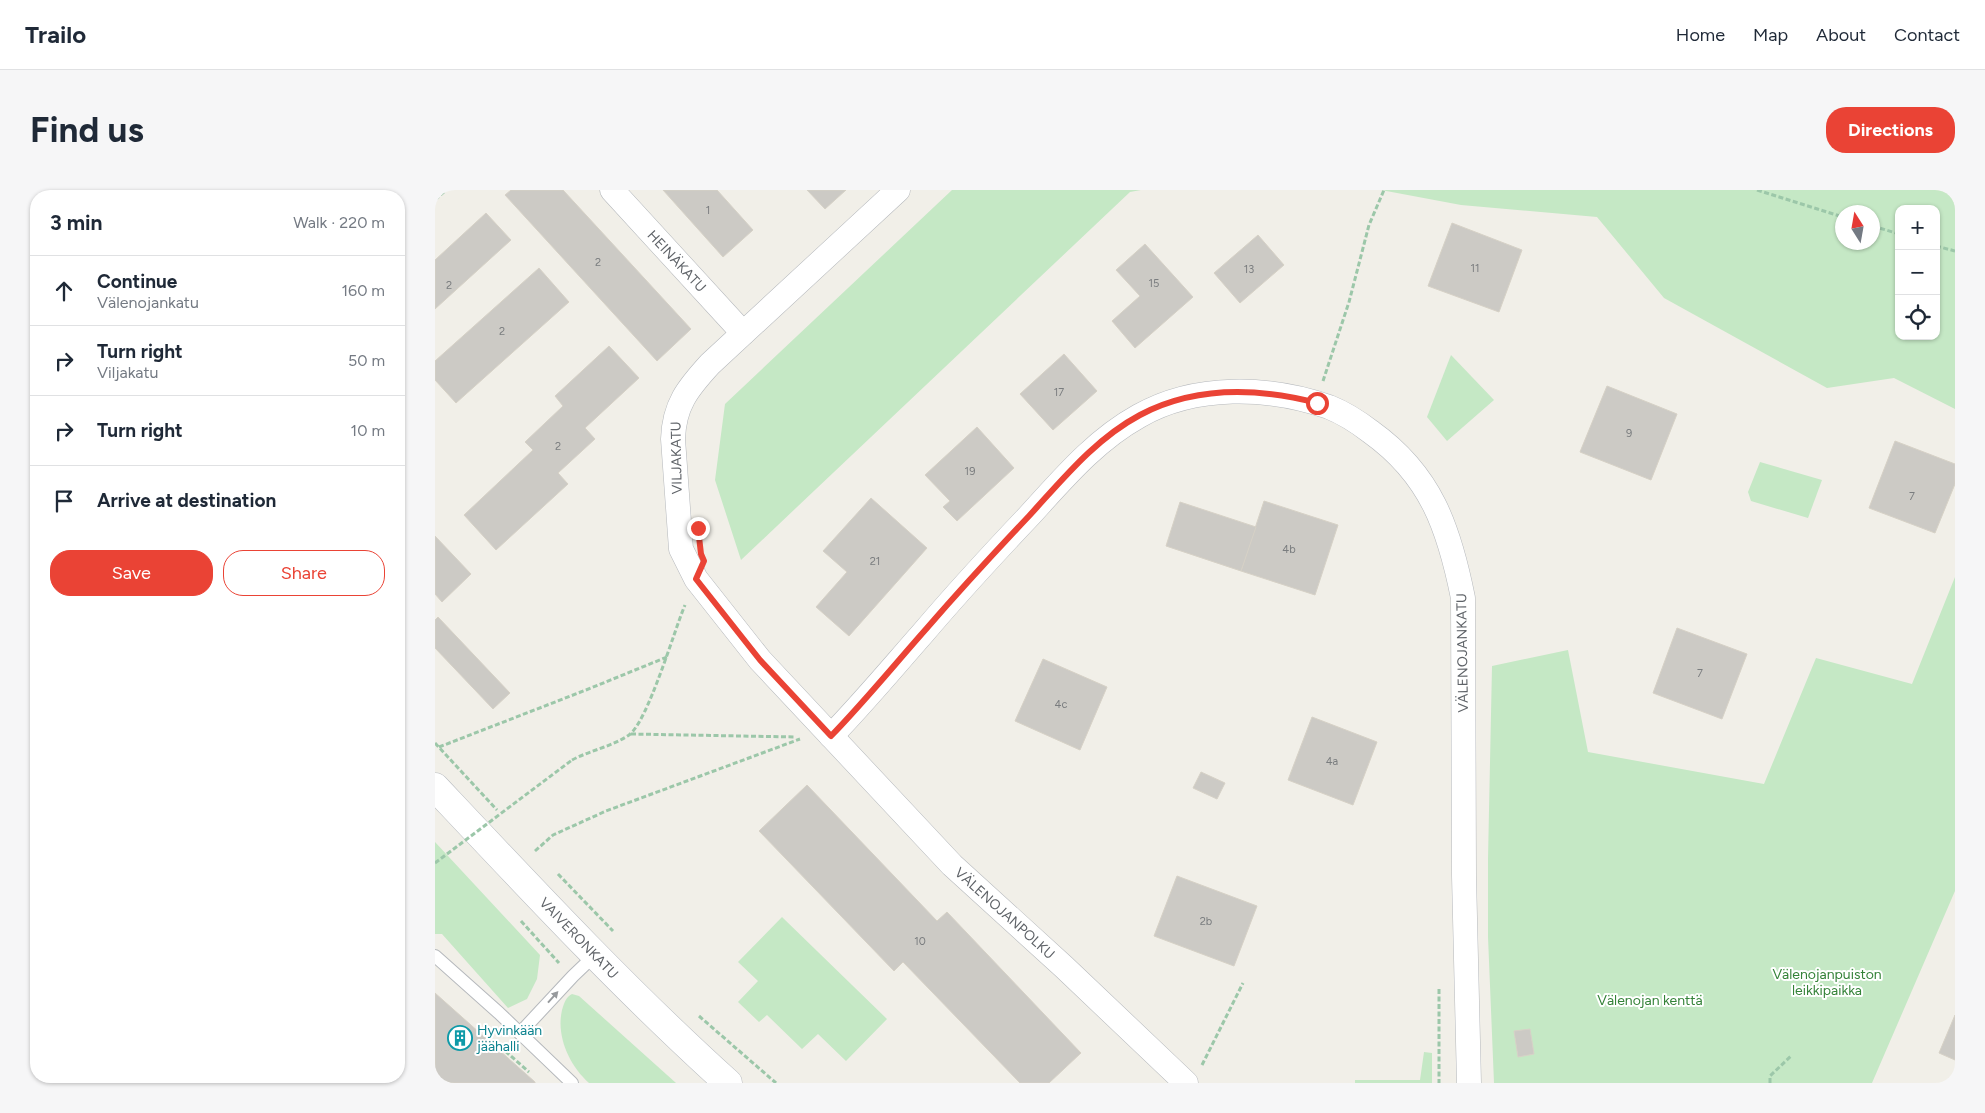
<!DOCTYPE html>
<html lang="en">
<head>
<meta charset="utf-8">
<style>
  body { margin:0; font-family:Figtree,sans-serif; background:#f6f6f7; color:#1f2937 }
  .controls { position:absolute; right:15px; top:15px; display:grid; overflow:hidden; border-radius:10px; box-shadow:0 1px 4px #0004 }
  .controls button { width:45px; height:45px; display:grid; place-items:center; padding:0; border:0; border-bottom:1px solid #e0e1e3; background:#fff; color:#1f2937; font:25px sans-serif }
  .compass { position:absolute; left:1400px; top:15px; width:45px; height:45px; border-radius:50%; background:#fff; box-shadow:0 1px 4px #0004; rotate:349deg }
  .stop { position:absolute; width:15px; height:15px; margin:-11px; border:4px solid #ea4335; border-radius:50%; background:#fff }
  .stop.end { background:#ea4335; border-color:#fff; box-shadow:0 1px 5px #0008 }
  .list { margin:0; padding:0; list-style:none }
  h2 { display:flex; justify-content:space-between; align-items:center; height:65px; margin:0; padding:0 20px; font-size:21px }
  h2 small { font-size:16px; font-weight:400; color:#747a83 }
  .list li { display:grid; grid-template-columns:32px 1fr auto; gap:15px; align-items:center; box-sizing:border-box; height:70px; padding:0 20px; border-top:1px solid #e0e1e3 }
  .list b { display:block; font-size:19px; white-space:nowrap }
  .list p { margin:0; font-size:16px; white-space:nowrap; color:#747a83 }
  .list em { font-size:16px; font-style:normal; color:#747a83 }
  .actions { display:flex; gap:10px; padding:15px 20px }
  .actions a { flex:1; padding:11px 0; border:1px solid #ea4335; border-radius:20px; text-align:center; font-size:18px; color:#ea4335 }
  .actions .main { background:#ea4335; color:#fff }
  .icon { flex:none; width:28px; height:28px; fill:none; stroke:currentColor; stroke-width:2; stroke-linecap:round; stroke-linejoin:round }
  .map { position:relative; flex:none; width:1520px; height:893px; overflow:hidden; border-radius:20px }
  header { display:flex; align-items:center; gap:30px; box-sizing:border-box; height:70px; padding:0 25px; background:#fff; border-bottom:1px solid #e0e1e3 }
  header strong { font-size:24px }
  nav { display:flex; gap:28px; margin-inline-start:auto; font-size:18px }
  .intro { display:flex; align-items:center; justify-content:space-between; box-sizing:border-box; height:120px; padding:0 30px }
  h1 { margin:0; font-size:35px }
  .button { padding:12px 22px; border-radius:20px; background:#ea4335; color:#fff; font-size:18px; font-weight:700 }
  main { display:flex; gap:30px; padding:0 30px }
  aside { flex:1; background:#fff; border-radius:20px; box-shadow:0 1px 4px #0004 }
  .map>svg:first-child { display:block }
  .green { fill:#c5e8c5; fill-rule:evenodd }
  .building { fill:#cccac5; stroke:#d6d1c6 }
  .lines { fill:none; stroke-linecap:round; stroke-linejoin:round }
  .service-casing { stroke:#b5b8bc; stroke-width:14 }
  .minor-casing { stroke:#b5b8bc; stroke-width:25 }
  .secondary-casing { stroke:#b6babf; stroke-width:29 }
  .path { stroke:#9cc7a9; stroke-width:3; stroke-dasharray:5 2.5; stroke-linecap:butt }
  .service { stroke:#fff; stroke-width:12 }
  .minor { stroke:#fff; stroke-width:24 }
  .secondary { stroke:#fff; stroke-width:28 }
  .path-bridge { stroke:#9cc7a9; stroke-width:3; stroke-dasharray:5 2.5; stroke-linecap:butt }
  .oneway { fill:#979a9d }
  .route { stroke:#ea4335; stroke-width:6 }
  .labels { text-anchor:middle; stroke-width:4; stroke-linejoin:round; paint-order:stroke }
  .number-label { font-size:11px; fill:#7a7d7f }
  .street-label { font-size:14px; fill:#5f6368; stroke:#fff }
  .park-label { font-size:14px; fill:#348238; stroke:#fff }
  .culture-label { font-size:14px; fill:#0d838f; stroke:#fff; text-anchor:start }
</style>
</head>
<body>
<header>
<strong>Trailo</strong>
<nav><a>Home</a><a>Map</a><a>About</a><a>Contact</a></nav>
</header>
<div class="intro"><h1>Find us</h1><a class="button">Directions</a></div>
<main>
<aside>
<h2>3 min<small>Walk · 220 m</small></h2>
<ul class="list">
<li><svg class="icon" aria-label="ahead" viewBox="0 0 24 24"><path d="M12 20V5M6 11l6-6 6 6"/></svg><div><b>Continue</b><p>Välenojankatu</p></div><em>160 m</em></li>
<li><svg class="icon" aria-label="right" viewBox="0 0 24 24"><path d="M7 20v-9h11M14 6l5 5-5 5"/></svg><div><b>Turn right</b><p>Viljakatu</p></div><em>50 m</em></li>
<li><svg class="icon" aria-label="right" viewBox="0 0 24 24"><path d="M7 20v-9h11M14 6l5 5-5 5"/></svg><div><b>Turn right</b></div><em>10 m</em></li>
<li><svg class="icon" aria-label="arrive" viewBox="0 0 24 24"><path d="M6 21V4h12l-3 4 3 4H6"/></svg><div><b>Arrive at destination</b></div></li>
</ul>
<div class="actions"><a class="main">Save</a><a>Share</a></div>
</aside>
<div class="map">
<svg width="1520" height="893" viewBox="0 0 1520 893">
  <rect width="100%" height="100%" fill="#f1efe8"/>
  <g class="green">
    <polygon points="517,0 706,0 695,2 306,370 280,290 290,214"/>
    <path d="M 946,0 L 1520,0 L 1520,219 L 1459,188 L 1392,198 L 1229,108 L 1162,27 L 1026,15 ZM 1464,19 L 1501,19 L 1501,146 L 1464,146 ZM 1408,22 L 1438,22 L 1438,52 L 1408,52 Z"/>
    <polygon points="1016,165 1059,210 1012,251 992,227"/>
    <polygon points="1325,272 1387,290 1373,328 1316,311 1313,302"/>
    <path d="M 1520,387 L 1520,701 L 1437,893 L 1059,893 L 1053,747 L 1053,669 L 1057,476 L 1133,460 L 1153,562 L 1329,594 L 1381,468 L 1477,494 ZM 1095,839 L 1099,864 L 1083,867 L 1079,841 Z"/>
    <polygon points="0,652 105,765 102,789 92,809 73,818 7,744 0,744"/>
    <polygon points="347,727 452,829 411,871 383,844 367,859 332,825 324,832 303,812 323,791 303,772"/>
    <path d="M 137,804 L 144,806 L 241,893 L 154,893 C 134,875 121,846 127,820 C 129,813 131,807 137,804 Z"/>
    <polygon points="989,862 997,863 997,893 920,893 920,890 985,890"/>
  </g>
  <g class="building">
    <polygon points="76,0 128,0 256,139 222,171 70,5"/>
    <polygon points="228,0 282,0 318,40 288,67"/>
    <polygon points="372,0 411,0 390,19"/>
    <polygon points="51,23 76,50 0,119 0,70"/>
    <polygon points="1017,33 1087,60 1064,122 993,96"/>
    <polygon points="823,45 849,75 805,113 779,83"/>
    <polygon points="710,54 758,107 700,158 677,131 705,106 681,80"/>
    <polygon points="104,78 134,112 21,213 0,190 0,171"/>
    <polygon points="174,156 204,188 150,238 160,249 123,283 133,294 61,360 29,325 98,260 90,252 128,216 120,206"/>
    <polygon points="629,164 662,201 618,240 585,204"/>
    <polygon points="1172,196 1242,224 1216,290 1145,262"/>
    <polygon points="542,237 579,278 522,331 508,317 515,311 490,285"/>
    <polygon points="1460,251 1520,274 1520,294 1500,343 1434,318"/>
    <polygon points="436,308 492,358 414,446 381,417 412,382 388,361"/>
    <polygon points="829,311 903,335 880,405 806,381"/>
    <polygon points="745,312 821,337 806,381 731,356"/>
    <polygon points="0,346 36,384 7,412 0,404"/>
    <polygon points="3,427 75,503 58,519 0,458 0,430"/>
    <polygon points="1242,438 1312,464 1287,529 1218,503"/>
    <polygon points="608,469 672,497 645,560 580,531"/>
    <polygon points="877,527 942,552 918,615 853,590"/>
    <polygon points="766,582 790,593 782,609 758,598"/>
    <polygon points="372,595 502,731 512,722 646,863 614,893 585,893 468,772 459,781 324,641"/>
    <polygon points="742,686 822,716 799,776 719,746"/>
    <polygon points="0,803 100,892 100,893 0,893"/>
    <polygon points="1520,825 1520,870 1504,863"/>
    <polygon points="1095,839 1099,864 1083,867 1079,841"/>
  </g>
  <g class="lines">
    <defs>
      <g id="service">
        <polyline points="0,766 64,823 137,893"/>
        <polyline points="85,843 138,786 160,765"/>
      </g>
      <g id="minor">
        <polyline points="177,0 308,143"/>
        <path d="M 463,0 L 275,174 C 253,198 239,215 238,249 L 246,359 L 261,389 L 325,470 L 517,675 L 629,777 L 751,893"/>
        <path d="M 396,546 C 428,513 458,477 488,443 C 522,403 557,365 593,327 C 627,290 659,251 704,226 C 760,194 834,196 894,217 C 909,223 923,232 936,242 C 996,285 1014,338 1028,408 L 1029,686 L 1034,893"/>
      </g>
      <path id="secondary" d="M 0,597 C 95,698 190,800 293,893"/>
    </defs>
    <use href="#service" class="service-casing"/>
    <use href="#minor" class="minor-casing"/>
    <use href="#secondary" class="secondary-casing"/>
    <g class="path">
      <polyline points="1322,0 1408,27"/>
      <polyline points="0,10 11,0"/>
      <polyline points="1438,36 1464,44"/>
      <polyline points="1501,56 1520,61"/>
      <polyline points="888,191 914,112 934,35 949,0"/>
      <polyline points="196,544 361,547"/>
      <polyline points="0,553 62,620"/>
      <polyline points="4,557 151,500 232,467"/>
      <path d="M 137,570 C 156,560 176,557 194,545 C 213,531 239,441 250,415"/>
      <polyline points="100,661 118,645 171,621 365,549"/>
      <polyline points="123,684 178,741"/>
      <polyline points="86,731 124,773"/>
      <polyline points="1004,799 1004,893"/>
      <polyline points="264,826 341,893"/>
      <polyline points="73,856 69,860 94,882"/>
      <polyline points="767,875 808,793"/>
      <polyline points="1335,893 1335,886 1356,866"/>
    </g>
    <use href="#service" class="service"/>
    <use href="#minor" class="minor"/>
    <use href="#secondary" class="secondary"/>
    <polyline class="path-bridge" points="0,673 137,570"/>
  </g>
  <defs><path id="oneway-solid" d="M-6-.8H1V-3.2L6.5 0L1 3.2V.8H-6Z" transform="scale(1.25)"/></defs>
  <use class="oneway" href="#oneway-solid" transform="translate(118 807) rotate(-48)"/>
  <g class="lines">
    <path class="route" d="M 263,338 L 266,364 L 269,371 L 261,389 L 325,470 L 396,546 C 430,511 460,474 492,438 C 525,400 559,363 594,326 C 628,289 660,249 705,225 C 760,196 824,198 882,213"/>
  </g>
  <defs>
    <symbol id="building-ring" viewBox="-11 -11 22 22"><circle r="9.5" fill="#fff" stroke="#0f9aa8" stroke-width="1.5"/><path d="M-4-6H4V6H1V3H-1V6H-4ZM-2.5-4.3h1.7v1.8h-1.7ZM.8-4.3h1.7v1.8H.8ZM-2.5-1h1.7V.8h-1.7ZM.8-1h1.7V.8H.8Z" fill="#0f9aa8"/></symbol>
  </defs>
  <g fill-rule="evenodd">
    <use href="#building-ring" x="11" y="834" width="28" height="28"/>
  </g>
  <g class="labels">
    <g class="number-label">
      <text x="273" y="24">1</text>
      <text x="163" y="76">2</text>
      <text x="1040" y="82">11</text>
      <text x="814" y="83">13</text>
      <text x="719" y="97">15</text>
      <text x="14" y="99">2</text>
      <text x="67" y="145">2</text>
      <text x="624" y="206">17</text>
      <text x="1194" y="247">9</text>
      <text x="123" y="260">2</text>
      <text x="535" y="285">19</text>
      <text x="1477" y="310">7</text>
      <text x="854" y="363">4b</text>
      <text x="440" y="375">21</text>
      <text x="1265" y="487">7</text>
      <text x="626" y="518">4c</text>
      <text x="897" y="575">4a</text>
      <text x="771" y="735">2b</text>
      <text x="485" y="755">10</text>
    </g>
    <g class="street-label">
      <text transform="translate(242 71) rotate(47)" y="5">HEINÄKATU</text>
      <text transform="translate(241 268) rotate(-91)" y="5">VILJAKATU</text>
      <text transform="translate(1027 463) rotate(-91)" y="5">VÄLENOJANKATU</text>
      <text transform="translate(570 723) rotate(42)" y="5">VÄLENOJANPOLKU</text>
      <text transform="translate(144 748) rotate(46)" y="5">VAIVERONKATU</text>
    </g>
    <g class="park-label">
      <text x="1392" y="789">Välenojanpuiston<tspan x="1392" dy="16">leikkipaikka</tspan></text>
      <text x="1215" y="815">Välenojan kenttä</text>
    </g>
    <g class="culture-label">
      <text x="42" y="845">Hyvinkään<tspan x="42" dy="16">jäähalli</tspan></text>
    </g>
  </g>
</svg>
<div class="controls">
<button>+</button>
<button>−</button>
<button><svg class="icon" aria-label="locate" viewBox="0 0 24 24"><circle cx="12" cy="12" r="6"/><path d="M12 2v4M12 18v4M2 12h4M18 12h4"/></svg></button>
</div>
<svg class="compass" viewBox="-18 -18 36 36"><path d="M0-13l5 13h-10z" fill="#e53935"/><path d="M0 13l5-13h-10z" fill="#747a83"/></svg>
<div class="stop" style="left:882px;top:213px"></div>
<div class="stop end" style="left:263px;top:338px"></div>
</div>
</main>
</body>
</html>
